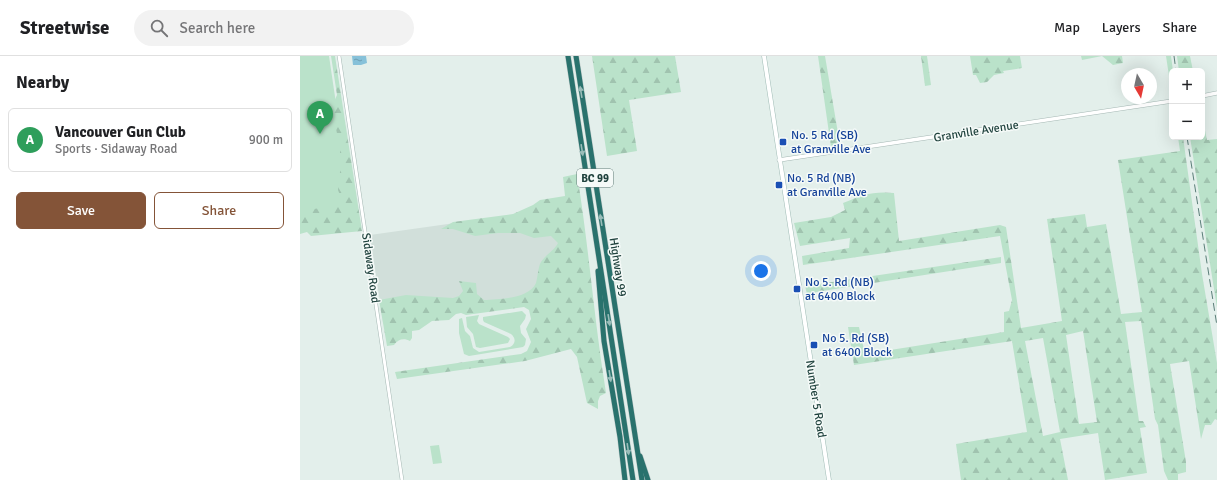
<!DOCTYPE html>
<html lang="en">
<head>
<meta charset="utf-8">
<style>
  body { margin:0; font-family:Signika,sans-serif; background:#f2f2f2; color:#202124 }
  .controls { position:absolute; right:12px; top:12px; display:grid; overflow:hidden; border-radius:6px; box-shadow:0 4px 16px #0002 }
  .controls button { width:36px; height:36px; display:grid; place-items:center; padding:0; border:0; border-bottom:1px solid #e0e0e0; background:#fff; color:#202124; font:20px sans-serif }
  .compass { position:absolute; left:821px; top:12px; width:36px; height:36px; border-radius:50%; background:#fff; box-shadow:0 4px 16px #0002; rotate:171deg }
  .you { position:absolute; left:461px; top:215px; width:14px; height:14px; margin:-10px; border:3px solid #fff; border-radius:50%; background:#1a73e8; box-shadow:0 0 0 6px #1a73e833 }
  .badge { display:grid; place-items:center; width:26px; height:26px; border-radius:50%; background:#845438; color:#fff; font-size:13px; font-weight:700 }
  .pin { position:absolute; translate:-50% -33px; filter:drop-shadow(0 1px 2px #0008) }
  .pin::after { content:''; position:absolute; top:21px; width:14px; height:12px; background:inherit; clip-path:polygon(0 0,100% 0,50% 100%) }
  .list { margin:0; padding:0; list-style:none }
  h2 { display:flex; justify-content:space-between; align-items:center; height:52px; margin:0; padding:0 16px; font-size:17px }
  h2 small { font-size:13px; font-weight:400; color:#757577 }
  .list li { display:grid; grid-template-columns:26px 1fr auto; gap:12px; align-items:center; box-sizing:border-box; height:64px; margin:0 8px 8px; padding:0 8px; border:1px solid #e0e0e0; border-radius:6px }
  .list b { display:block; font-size:15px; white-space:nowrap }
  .list p { margin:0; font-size:13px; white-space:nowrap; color:#757577 }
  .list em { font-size:13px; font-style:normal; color:#757577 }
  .actions { display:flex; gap:8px; padding:12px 16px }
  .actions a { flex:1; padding:9px 0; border:1px solid #845438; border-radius:6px; text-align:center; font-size:14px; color:#845438 }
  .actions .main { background:#845438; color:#fff }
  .icon { flex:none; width:22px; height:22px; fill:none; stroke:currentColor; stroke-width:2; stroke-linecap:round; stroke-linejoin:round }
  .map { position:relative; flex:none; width:917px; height:424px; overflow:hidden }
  header { display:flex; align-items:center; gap:24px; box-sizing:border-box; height:56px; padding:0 20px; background:#fff; border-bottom:1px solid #e0e0e0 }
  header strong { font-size:19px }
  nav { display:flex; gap:22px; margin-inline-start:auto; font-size:14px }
  .search { width:280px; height:36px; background:#f2f2f2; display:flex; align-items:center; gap:10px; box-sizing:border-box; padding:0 14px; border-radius:22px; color:#757577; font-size:15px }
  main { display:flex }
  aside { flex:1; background:#fff }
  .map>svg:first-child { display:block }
  .built { fill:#d1dfda }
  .green { fill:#bae2ca }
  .forest { fill:url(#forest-firs); fill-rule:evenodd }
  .water { fill:url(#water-ripples) }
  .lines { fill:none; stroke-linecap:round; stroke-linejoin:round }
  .minor-casing { stroke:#a5b8b4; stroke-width:4 }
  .tertiary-casing { stroke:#a5b8b4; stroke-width:4.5 }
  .secondary-casing { stroke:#a0bcb6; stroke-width:5 }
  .motorway-casing { stroke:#c1cac9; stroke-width:6 }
  .minor { stroke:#fff; stroke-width:3 }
  .tertiary { stroke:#fff; stroke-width:3.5 }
  .secondary { stroke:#fff; stroke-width:4 }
  .motorway { stroke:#29726d; stroke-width:5 }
  .rail { stroke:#5b7e79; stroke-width:1; stroke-dasharray:8 4; stroke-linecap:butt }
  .oneway { fill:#99bdb9 }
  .transit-dot { fill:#1a4fb4; stroke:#f5faf8; stroke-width:1.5 }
  .labels { text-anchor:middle; stroke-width:3; stroke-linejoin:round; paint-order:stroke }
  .shield { fill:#f5faf8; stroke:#607a76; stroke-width:1 }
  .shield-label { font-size:11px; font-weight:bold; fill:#20433e }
  .street-label { font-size:12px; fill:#20433e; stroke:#f5faf8 }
  .transit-label { font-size:12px; fill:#164399; stroke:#f5faf8; text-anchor:start }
</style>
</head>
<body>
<header>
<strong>Streetwise</strong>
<div class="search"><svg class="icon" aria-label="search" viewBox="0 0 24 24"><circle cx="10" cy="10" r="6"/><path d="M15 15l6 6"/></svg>Search here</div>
<nav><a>Map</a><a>Layers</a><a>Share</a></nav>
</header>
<main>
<aside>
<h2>Nearby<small></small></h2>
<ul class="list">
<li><span class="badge" style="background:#2e9e5b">A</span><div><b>Vancouver Gun Club</b><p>Sports · Sidaway Road</p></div><em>900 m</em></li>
</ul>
<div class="actions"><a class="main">Save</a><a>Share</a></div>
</aside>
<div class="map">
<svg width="917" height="424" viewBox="0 0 917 424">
  <defs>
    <pattern id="forest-firs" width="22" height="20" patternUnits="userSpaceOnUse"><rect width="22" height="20" fill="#bae2ca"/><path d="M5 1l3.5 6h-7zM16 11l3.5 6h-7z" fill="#a0c3af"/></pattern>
    <pattern id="water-ripples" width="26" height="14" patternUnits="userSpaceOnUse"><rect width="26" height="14" fill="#86c1d9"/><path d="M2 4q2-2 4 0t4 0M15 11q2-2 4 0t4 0" fill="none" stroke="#6d9eb1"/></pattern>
  </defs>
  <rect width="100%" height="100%" fill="#e3efeb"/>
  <polygon class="built" points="261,152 273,238 83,266 70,179"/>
  <g class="green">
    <polygon points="0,0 29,0 52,156 0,163"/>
    <path d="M 222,255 L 226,259 L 225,263 L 220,270 L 221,277 L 226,283 L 225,289 L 223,291 L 169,300 L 164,298 L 159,277 L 159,263 L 162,262 L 165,275 L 170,280 L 173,292 L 179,296 L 210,291 C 216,288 216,282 211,278 L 184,266 L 183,264 L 183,261 Z"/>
    <polygon points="179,259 177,265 179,268 208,281 210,283 208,287 180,292 176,291 173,278 167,271 166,261"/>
    <polygon points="139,389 142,407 133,408 130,390"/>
  </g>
  <g class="forest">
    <polygon points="31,0 35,0 62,175 11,180 7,176 0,178 0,156 43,147 38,134 40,116 40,92 33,58 33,48 37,39"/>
    <polygon points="292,0 375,0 381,36 329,44 337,95 307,100"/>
    <polygon points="518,0 525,0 540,89 531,91"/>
    <polygon points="621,0 627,0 631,29 625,30"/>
    <polygon points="670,0 720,0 722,12 703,15 704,17 694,19 687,26 680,27 676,19 673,19"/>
    <polygon points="781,0 822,0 823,7 813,9 802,0 782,4"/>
    <polygon points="866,0 871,0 873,15 872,15 872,40"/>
    <polygon points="877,0 890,0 893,15 879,15"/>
    <polygon points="902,60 907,84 917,83 917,252 890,81 902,81"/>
    <path d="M 878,81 L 883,81 L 902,218 L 917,307 L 917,364 L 915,363 L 911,369 L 905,369 L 901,383 L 889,305 L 870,308 L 886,406 L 886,416 L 878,418 L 878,424 L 868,424 L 864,415 L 858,369 L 855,363 L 841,265 L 825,266 L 839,365 L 843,365 L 846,371 L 840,372 L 847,417 L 805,424 L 798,377 L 760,383 L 768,424 L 661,424 L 656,388 L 727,376 L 712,285 L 554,309 L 548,271 L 559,271 L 565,298 L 704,276 L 704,256 L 709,255 L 712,244 L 700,180 L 503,209 L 502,200 L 549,192 L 550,182 L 500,190 L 494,167 L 531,161 L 545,154 L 543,147 C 563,139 572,135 594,137 L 599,185 L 700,169 L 706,171 L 721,272 L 762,265 L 747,163 L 785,158 L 787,171 L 806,168 L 821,258 L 842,256 L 818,104 L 880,95 ZM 783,275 L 797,366 L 779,368 L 766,279 ZM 743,282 L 760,376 L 743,380 L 725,285 Z"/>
    <path d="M 277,118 C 289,191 294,264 306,337 L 300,340 L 298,345 L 298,353 L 287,347 L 277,301 L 271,293 L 225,305 L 97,323 L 95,316 L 221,298 L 227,295 L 231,286 L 226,273 L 231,263 L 229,254 L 224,251 L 166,259 L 161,257 L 156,258 L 149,264 L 132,265 L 119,274 L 112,275 L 112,282 L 110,285 C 104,282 98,283 94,289 L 87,290 L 79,244 L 106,239 L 153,242 L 159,240 L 163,235 L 159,225 L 176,227 L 177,238 L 184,244 C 199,243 229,243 236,227 C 238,220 238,211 241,206 C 246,198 254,195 258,187 L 251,180 L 234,182 L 220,177 L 198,177 L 175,180 L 153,173 L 141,173 L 153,166 L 213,158 L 233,149 L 240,144 L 265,140 L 263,121 Z"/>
    <polygon points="701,201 701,207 516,236 512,241 508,242 505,230"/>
  </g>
  <polygon class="water" points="52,0 66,0 67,7 61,9 53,9"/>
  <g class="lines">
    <defs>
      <polyline id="minor" points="39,0 102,424"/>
      <g id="tertiary">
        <polyline points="902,40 917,37"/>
        <polyline points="479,104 872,45"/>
      </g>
      <polyline id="secondary" points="464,0 529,424"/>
      <g id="motorway">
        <polyline points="268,0 333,424"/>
        <polyline points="276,0 342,424"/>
        <polyline points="298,215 304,285 320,381 325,424"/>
        <polyline points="340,400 348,424"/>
      </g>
    </defs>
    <use href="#minor" class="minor-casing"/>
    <use href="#tertiary" class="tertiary-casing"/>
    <use href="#secondary" class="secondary-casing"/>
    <use href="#motorway" class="motorway-casing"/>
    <use href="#minor" class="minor"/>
    <use href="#tertiary" class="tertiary"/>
    <use href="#secondary" class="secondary"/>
    <use href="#motorway" class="motorway"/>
    <g class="rail">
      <polyline points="874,0 876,15"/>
      <polyline points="887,81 917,270"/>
    </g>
  </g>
  <defs><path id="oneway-solid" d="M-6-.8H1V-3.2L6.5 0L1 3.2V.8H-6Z"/></defs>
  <g class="oneway">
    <use href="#oneway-solid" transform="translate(281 36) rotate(-99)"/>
    <use href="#oneway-solid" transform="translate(282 94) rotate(81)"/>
    <use href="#oneway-solid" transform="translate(301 164) rotate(-99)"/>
    <use href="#oneway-solid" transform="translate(309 264) rotate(81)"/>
    <use href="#oneway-solid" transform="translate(310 320) rotate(81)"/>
    <use href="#oneway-solid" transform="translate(328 393) rotate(82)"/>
  </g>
  <g class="transit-dot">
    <rect x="479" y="82" width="8" height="8" rx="2"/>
    <rect x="475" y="125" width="8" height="8" rx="2"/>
    <rect x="493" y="229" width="8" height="8" rx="2"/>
    <rect x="510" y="285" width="8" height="8" rx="2"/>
  </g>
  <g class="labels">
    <rect class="shield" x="277" y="113" width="36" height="18" rx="3"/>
    <g class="shield-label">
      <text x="295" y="126">BC 99</text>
    </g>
    <g class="street-label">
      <text transform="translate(676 75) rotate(-9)" y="4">Granville Avenue</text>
      <text transform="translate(318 211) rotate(81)" y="4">Highway 99</text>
      <text transform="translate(71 212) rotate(82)" y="4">Sidaway Road</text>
      <text transform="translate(516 343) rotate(81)" y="4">Number 5 Road</text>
    </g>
    <g class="transit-label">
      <text x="491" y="83">No. 5 Rd (SB)<tspan x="491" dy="14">at Granville Ave</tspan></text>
      <text x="487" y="126">No. 5 Rd (NB)<tspan x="487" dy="14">at Granville Ave</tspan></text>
      <text x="505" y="230">No 5. Rd (NB)<tspan x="505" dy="14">at 6400 Block</tspan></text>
      <text x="522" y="286">No 5. Rd (SB)<tspan x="522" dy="14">at 6400 Block</tspan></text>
    </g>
  </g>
</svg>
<div class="controls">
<button>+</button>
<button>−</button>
</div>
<svg class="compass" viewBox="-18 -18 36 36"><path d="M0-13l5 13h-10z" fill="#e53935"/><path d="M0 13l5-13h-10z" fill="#757577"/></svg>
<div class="you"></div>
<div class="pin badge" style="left:20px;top:78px;background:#2e9e5b">A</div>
</div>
</main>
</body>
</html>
